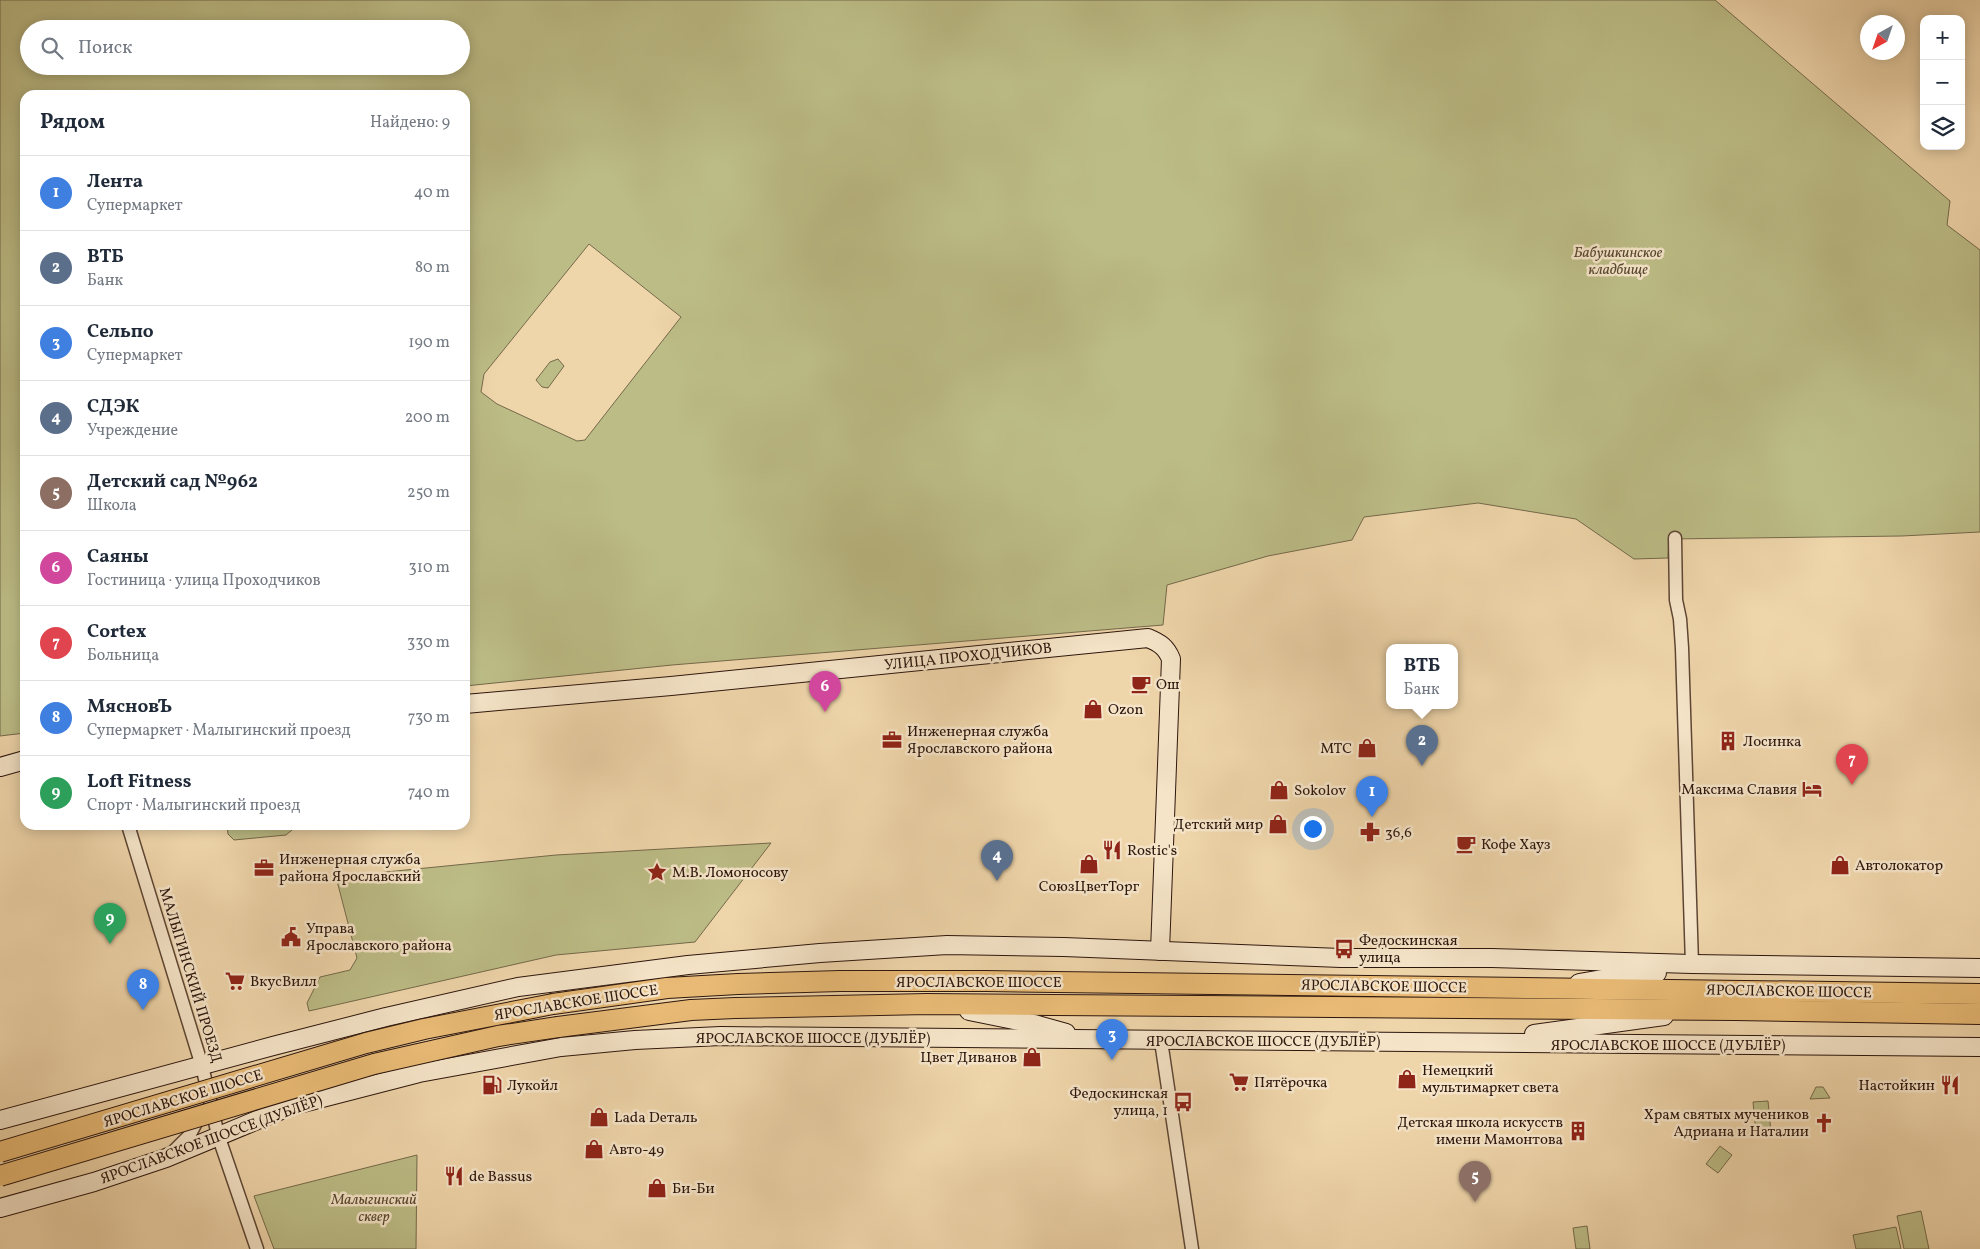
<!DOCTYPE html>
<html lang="ru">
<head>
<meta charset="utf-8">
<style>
  body { margin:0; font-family:Vollkorn,serif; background:#f6f6f7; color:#1f2937 }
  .controls { position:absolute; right:15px; top:15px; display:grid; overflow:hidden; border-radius:10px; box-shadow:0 2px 12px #0003 }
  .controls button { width:45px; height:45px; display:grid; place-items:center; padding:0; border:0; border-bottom:1px solid #e0e1e3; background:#fff; color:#1f2937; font:25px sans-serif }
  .compass { position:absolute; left:1860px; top:15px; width:45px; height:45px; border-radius:50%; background:#fff; box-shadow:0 2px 12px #0003; rotate:220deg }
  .you { position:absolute; left:1312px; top:828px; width:18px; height:18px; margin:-12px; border:4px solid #fff; border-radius:50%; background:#1a73e8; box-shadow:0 0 0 8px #1a73e833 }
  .badge { display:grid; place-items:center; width:32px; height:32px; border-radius:50%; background:#1a73e8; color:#fff; font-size:16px; font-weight:700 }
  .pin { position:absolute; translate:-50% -41px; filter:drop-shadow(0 1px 2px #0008) }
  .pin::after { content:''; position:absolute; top:26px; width:18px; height:15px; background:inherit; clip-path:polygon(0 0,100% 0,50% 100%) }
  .popup { position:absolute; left:1386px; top:644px; width:72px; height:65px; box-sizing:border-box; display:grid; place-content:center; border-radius:10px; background:#fff; filter:drop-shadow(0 1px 4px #0005); font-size:16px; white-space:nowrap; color:#747a83 }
  .popup b { font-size:19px; color:#1f2937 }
  .popup::after { content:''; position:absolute; left:50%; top:100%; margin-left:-10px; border:10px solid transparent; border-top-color:#fff }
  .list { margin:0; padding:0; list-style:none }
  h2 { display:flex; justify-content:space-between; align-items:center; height:65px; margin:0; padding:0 20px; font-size:21px }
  h2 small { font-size:16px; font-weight:400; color:#747a83 }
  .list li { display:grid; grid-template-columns:32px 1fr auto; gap:15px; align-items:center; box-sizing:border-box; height:75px; padding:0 20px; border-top:1px solid #e0e1e3 }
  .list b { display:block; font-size:19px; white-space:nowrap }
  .list p { margin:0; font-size:16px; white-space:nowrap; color:#747a83 }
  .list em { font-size:16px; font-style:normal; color:#747a83 }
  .icon { flex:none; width:28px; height:28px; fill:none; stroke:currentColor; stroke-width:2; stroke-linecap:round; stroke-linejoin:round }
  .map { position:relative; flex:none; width:1980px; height:1249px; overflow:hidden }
  .search { position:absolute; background:#fff; box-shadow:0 2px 12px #0003; left:20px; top:20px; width:450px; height:55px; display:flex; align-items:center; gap:12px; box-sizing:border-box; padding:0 18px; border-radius:28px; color:#747a83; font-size:19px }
  .panel { position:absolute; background:#fff; box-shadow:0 2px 12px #0003; left:20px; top:90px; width:450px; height:740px; border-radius:15px }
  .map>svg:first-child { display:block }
  .green { fill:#bcbc86; stroke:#74694a; fill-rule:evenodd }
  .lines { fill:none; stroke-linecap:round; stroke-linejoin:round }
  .street-casing { stroke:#5e4634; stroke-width:15 }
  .secondary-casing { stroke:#2d160d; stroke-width:20 }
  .primary-casing { stroke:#2d160d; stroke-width:22 }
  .street { stroke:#f5e4c8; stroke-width:12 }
  .secondary { stroke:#f5e4c8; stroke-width:18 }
  .primary { stroke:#e8ba75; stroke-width:20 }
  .primary-bridge-casing { stroke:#2d160d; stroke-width:22; stroke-linecap:butt }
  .primary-bridge { stroke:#e8ba75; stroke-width:20 }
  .labels { text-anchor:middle; stroke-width:5; stroke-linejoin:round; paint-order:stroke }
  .park-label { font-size:15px; font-style:italic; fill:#584831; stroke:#f5e4c8 }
  .street-label { font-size:15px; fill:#2d160d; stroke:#f5e4c8 }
  .poi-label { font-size:15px; fill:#2d160d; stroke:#f5e4c8; text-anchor:start }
</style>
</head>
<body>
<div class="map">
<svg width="1980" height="1249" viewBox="0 0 1980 1249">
  <rect width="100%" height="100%" fill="#efd5aa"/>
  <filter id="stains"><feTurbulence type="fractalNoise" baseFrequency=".004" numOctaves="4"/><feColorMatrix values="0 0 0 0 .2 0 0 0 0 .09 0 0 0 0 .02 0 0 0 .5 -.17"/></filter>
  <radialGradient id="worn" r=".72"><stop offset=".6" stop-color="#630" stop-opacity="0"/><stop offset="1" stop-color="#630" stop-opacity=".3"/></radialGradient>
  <g class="green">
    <path d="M 0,0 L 1715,0 L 1950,201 L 1947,225 L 1980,250 L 1980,532 L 1902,536 L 1669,539 L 1668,558 L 1634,559 L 1576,519 L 1478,503 L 1364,517 L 1352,540 L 1268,556 L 1167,585 L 1163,625 L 672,665 L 465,686 L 465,95 L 25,95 L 25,733 L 0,736 ZM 29,29 L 461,29 L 461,66 L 29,66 ZM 589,244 L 681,317 L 585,440 L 577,441 L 497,404 L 481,392 L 484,374 Z"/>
    <polygon points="558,359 564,366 548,388 542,387 536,380 550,362"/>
    <polygon points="227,825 291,825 292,830 286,835 234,840 228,834"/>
    <polygon points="771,843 695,942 556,955 309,1011 307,1003 320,977 350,970 357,958 336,877 556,855"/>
    <polygon points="1816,1087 1823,1087 1830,1098 1810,1099"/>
    <polygon points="1768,1101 1771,1132 1756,1133 1753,1102"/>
    <polygon points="1720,1146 1732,1155 1718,1173 1706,1164"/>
    <polygon points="417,1155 416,1249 274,1249 254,1196"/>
    <polygon points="1921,1211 1929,1249 1904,1249 1897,1216"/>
    <polygon points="1587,1226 1590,1249 1576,1249 1573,1228"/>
    <polygon points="1896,1227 1901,1249 1856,1249 1853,1235"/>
  </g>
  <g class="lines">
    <defs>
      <g id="street">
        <polyline points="1675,538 1676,600 1680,619 1682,648 1692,964"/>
        <polyline points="128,825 202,1066 218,1135 257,1249"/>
        <polyline points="1161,1041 1192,1249"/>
        <polyline points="172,1153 189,1136 201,1113"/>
      </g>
      <g id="secondary">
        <path d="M 465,704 L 671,686 L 1148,638 C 1160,643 1166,647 1171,659 L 1160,951"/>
        <polyline points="0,767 25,760"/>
        <polyline points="1579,983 1625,975 1657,973"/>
        <polyline points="969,1011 1034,1024 1066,1033"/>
        <polyline points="1534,1034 1664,1016"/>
        <polyline points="0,1120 273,1046 386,1017 518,987 688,965 820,953 947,945 1064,947 1341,958 1492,958 1692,964 1980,968"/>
        <polyline points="0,1208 94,1182 166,1158 291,1106 419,1073 561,1047 635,1040 721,1036 1980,1047"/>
      </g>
      <g id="primary">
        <polyline points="553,1004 667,988 738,984 840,981 986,981 1980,994"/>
        <polyline points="558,1027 691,1010 735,1008 927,1004 1735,1010 1980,1014"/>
      </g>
    </defs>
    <use href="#street" class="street-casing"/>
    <use href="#secondary" class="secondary-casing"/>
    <use href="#primary" class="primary-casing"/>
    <use href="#street" class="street"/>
    <use href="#secondary" class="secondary"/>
    <use href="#primary" class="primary"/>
    <defs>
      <g id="primary-bridge">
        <polyline points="0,1152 366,1043 424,1029 553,1004"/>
        <polyline points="0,1176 374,1064 498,1036 558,1027"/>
      </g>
    </defs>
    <use href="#primary-bridge" class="primary-bridge-casing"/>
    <use href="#primary-bridge" class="primary-bridge"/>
  </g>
  <defs>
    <symbol id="cafe-bare" viewBox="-9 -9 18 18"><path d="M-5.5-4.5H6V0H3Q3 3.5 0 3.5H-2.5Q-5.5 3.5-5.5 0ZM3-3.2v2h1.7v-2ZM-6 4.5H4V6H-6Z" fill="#8f2418" stroke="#f5e4c8" stroke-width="2.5" paint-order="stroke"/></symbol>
    <symbol id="shop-bare" viewBox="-9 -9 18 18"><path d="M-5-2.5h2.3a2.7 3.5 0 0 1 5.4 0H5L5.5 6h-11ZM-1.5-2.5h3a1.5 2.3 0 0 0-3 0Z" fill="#8f2418" stroke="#f5e4c8" stroke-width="2.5" paint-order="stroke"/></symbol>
    <symbol id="office-bare" viewBox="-9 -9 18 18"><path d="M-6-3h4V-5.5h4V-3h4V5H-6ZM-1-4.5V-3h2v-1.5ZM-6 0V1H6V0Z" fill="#8f2418" stroke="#f5e4c8" stroke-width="2.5" paint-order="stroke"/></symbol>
    <symbol id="building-bare" viewBox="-9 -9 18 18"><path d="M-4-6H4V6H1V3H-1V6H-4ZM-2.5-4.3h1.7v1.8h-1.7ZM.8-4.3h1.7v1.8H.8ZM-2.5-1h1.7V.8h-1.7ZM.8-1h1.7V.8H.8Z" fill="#8f2418" stroke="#f5e4c8" stroke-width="2.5" paint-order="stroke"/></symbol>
    <symbol id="hotel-bare" viewBox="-9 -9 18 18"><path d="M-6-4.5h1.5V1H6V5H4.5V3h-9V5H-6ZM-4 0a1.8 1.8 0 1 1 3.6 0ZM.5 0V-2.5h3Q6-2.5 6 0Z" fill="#8f2418" stroke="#f5e4c8" stroke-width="2.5" paint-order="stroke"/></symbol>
    <symbol id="pharmacy-bare" viewBox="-9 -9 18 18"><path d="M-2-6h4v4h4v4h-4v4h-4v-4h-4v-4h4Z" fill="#8f2418" stroke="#f5e4c8" stroke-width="2.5" paint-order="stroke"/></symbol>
    <symbol id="restaurant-bare" viewBox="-9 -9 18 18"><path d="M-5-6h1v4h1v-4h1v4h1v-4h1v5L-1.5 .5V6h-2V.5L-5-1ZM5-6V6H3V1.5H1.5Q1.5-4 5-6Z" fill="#8f2418" stroke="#f5e4c8" stroke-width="2.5" paint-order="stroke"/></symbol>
    <symbol id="sight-bare" viewBox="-9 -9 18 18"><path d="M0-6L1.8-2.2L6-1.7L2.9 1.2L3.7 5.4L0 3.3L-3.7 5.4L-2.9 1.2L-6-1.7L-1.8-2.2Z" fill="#8f2418" stroke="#f5e4c8" stroke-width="2.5" paint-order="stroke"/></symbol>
    <symbol id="civic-bare" viewBox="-9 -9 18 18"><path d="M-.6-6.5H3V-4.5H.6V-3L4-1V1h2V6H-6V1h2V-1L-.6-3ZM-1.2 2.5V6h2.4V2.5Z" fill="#8f2418" stroke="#f5e4c8" stroke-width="2.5" paint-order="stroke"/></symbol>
    <symbol id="bus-bare" viewBox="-9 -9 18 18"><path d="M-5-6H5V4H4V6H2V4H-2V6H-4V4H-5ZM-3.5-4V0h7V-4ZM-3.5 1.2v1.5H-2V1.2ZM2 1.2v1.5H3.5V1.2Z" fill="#8f2418" stroke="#f5e4c8" stroke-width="2.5" paint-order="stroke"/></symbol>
    <symbol id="supermarket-bare" viewBox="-9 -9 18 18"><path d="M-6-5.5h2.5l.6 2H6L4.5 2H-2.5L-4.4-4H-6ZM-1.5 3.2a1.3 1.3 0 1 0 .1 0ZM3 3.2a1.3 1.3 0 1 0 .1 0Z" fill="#8f2418" stroke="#f5e4c8" stroke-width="2.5" paint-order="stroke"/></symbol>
    <symbol id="fuel-bare" viewBox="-9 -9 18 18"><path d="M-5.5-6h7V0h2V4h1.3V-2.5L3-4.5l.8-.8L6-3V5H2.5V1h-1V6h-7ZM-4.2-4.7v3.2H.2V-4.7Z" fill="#8f2418" stroke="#f5e4c8" stroke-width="2.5" paint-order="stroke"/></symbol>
    <symbol id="church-bare" viewBox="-9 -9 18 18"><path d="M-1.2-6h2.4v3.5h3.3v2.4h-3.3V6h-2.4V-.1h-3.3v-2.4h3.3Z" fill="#8f2418" stroke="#f5e4c8" stroke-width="2.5" paint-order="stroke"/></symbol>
  </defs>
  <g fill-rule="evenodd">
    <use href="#cafe-bare" x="1127" y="670" width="28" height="28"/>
    <use href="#shop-bare" x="1079" y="695" width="28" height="28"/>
    <use href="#office-bare" x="878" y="726" width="28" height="28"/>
    <use href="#building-bare" x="1714" y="727" width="28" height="28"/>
    <use href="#shop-bare" x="1353" y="734" width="28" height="28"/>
    <use href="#hotel-bare" x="1798" y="775" width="28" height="28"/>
    <use href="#shop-bare" x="1265" y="776" width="28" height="28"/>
    <use href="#shop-bare" x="1264" y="810" width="28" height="28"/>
    <use href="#pharmacy-bare" x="1356" y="818" width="28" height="28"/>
    <use href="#cafe-bare" x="1452" y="830" width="28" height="28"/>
    <use href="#restaurant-bare" x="1098" y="836" width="28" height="28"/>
    <use href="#shop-bare" x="1075" y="850" width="28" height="28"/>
    <use href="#shop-bare" x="1826" y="851" width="28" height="28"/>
    <use href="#office-bare" x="250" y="854" width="28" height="28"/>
    <use href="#sight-bare" x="643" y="858" width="28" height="28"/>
    <use href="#civic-bare" x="277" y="923" width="28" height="28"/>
    <use href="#bus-bare" x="1330" y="935" width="28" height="28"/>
    <use href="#supermarket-bare" x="221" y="967" width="28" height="28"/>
    <use href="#shop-bare" x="1018" y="1043" width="28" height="28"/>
    <use href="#shop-bare" x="1393" y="1065" width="28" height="28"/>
    <use href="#supermarket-bare" x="1225" y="1068" width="28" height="28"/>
    <use href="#fuel-bare" x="478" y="1071" width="28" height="28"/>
    <use href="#restaurant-bare" x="1936" y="1071" width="28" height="28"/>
    <use href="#bus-bare" x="1169" y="1088" width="28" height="28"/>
    <use href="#shop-bare" x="585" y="1103" width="28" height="28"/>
    <use href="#church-bare" x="1810" y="1109" width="28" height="28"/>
    <use href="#building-bare" x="1564" y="1117" width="28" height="28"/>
    <use href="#shop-bare" x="580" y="1135" width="28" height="28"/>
    <use href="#restaurant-bare" x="440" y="1162" width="28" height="28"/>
    <use href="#shop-bare" x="643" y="1174" width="28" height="28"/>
  </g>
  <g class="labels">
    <g class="park-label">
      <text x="1618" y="257">Бабушкинское<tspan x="1618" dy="17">кладбище</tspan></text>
      <text x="374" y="1204">Малыгинский<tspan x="374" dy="17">сквер</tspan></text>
    </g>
    <g class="street-label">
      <text transform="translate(968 656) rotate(-6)" y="5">УЛИЦА ПРОХОДЧИКОВ</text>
      <text transform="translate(191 975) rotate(73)" y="5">МАЛЫГИНСКИЙ ПРОЕЗД</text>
      <text x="979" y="987">ЯРОСЛАВСКОЕ ШОССЕ</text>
      <text transform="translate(1384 986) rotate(1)" y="5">ЯРОСЛАВСКОЕ ШОССЕ</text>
      <text transform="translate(1789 991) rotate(1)" y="5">ЯРОСЛАВСКОЕ ШОССЕ</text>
      <text transform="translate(576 1002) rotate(-9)" y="5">ЯРОСЛАВСКОЕ ШОССЕ</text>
      <text x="813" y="1043">ЯРОСЛАВСКОЕ ШОССЕ (ДУБЛЁР)</text>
      <text x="1263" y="1046">ЯРОСЛАВСКОЕ ШОССЕ (ДУБЛЁР)</text>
      <text x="1668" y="1050">ЯРОСЛАВСКОЕ ШОССЕ (ДУБЛЁР)</text>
      <text transform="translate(183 1098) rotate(-17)" y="5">ЯРОСЛАВСКОЕ ШОССЕ</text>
      <text transform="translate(211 1139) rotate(-20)" y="5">ЯРОСЛАВСКОЕ ШОССЕ (ДУБЛЁР)</text>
    </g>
    <g class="poi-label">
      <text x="1156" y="689">Ош</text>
      <text x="1108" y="714">Ozon</text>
      <text x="907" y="736">Инженерная служба<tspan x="907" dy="17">Ярославского района</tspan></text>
      <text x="1743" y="746">Лосинка</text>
      <text x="1352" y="753" text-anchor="end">МТС</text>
      <text x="1797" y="794" text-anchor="end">Максима Славия</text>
      <text x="1294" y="795">Sokolov</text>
      <text x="1263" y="829" text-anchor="end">Детский мир</text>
      <text x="1385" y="837">36,6</text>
      <text x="1481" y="849">Кофе Хауз</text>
      <text x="1127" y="855">Rostic's</text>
      <text x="279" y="864">Инженерная служба<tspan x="279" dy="17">района Ярославский</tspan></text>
      <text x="1855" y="870">Автолокатор</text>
      <text x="672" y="877">М.В. Ломоносову</text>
      <text x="1089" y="891" text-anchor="middle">СоюзЦветТорг</text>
      <text x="306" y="933">Управа<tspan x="306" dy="17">Ярославского района</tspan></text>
      <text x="1359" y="945">Федоскинская<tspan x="1359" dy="17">улица</tspan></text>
      <text x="250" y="986">ВкусВилл</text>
      <text x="1017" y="1062" text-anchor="end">Цвет Диванов</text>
      <text x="1422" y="1075">Немецкий<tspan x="1422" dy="17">мультимаркет света</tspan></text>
      <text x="1254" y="1087">Пятёрочка</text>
      <text x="507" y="1090">Лукойл</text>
      <text x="1935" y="1090" text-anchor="end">Настойкин</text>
      <text x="1168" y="1098" text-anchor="end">Федоскинская<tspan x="1168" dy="17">улица, 1</tspan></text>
      <text x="1809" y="1119" text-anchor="end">Храм святых мучеников<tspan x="1809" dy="17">Адриана и Наталии</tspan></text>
      <text x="614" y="1122">Lada Dеталь</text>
      <text x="1563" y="1127" text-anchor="end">Детская школа искусств<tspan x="1563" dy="17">имени Мамонтова</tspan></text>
      <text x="609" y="1154">Авто-49</text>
      <text x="469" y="1181">de Bassus</text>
      <text x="672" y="1193">Би-Би</text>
    </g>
  </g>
  <rect width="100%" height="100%" filter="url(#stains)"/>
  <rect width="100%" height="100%" fill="url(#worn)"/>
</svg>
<div class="controls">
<button>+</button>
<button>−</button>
<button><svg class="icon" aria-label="layers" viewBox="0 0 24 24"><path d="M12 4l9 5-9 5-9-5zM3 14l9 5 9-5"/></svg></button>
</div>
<svg class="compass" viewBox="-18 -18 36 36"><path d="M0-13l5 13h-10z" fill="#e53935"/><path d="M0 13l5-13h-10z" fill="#747a83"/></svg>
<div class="you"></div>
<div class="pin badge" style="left:1372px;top:817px;background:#3f7fe0">1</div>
<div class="pin badge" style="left:1422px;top:766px;background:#5c6f8a">2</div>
<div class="popup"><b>ВТБ</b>Банк</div>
<div class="pin badge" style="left:1112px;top:1060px;background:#3f7fe0">3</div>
<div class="pin badge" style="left:997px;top:881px;background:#5c6f8a">4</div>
<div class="pin badge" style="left:1475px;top:1202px;background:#8d6e63">5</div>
<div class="pin badge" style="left:825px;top:712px;background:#d1479c">6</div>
<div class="pin badge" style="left:1852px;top:785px;background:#e0444e">7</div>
<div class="pin badge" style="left:143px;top:1010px;background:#3f7fe0">8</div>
<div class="pin badge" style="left:110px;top:944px;background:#2e9e5b">9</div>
<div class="search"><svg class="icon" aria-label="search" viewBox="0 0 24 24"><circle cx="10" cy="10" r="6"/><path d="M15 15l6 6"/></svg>Поиск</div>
<section class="panel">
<h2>Рядом<small>Найдено: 9</small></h2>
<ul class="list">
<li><span class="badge" style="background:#3f7fe0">1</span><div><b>Лента</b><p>Супермаркет</p></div><em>40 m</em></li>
<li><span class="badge" style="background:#5c6f8a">2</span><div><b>ВТБ</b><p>Банк</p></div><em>80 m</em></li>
<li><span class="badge" style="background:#3f7fe0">3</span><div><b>Сельпо</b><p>Супермаркет</p></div><em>190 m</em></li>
<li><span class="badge" style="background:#5c6f8a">4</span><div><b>СДЭК</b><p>Учреждение</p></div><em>200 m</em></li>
<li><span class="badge" style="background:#8d6e63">5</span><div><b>Детский сад №962</b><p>Школа</p></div><em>250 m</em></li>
<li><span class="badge" style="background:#d1479c">6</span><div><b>Саяны</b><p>Гостиница · улица Проходчиков</p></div><em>310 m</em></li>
<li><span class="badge" style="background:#e0444e">7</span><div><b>Cortex</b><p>Больница</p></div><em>330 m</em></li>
<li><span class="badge" style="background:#3f7fe0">8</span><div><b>МясновЪ</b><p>Супермаркет · Малыгинский проезд</p></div><em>730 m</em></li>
<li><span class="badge" style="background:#2e9e5b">9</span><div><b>Loft Fitness</b><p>Спорт · Малыгинский проезд</p></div><em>740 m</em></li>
</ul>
</section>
</div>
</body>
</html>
